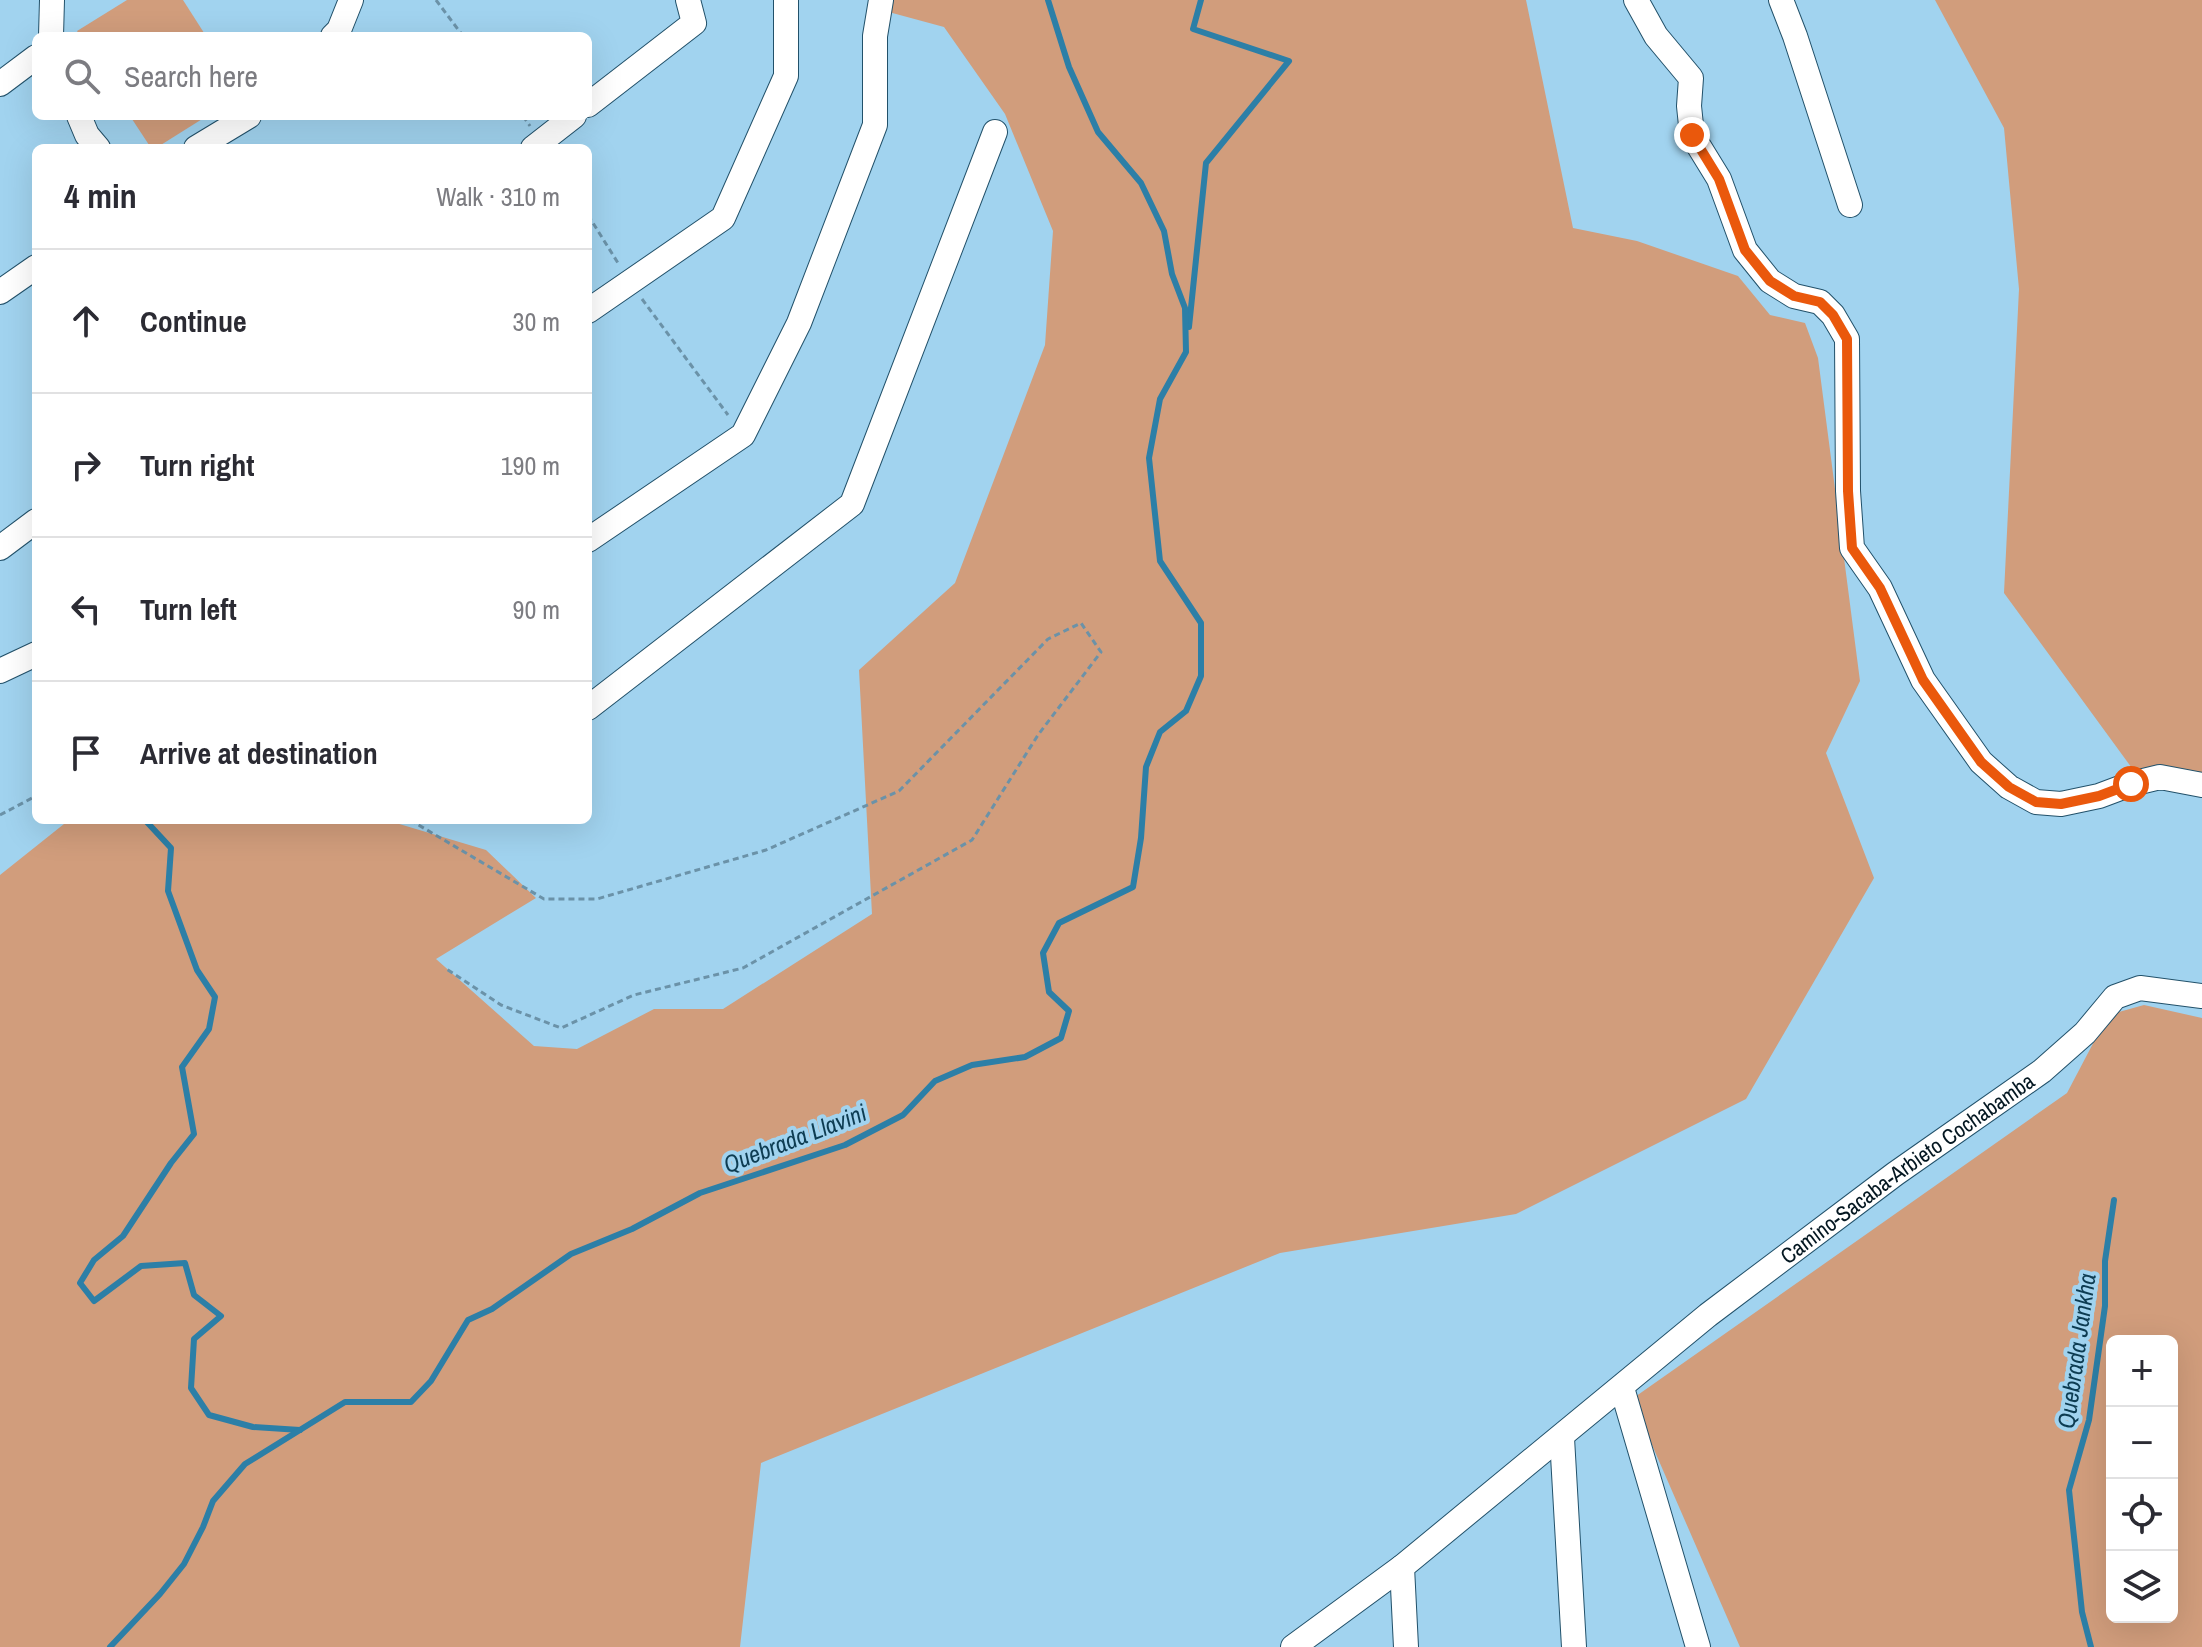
<!DOCTYPE html>
<html lang="en">
<head>
<meta charset="utf-8">
<style>
  body { margin:0; font-family:"Archivo Narrow",sans-serif; background:#f7f7f7; color:#2b2b33 }
  .controls { position:absolute; right:24px; bottom:24px; display:grid; overflow:hidden; border-radius:12px; box-shadow:0 8px 32px #0002 }
  .controls button { width:72px; height:72px; display:grid; place-items:center; padding:0; border:0; border-bottom:2px solid #e1e1e2; background:#fff; color:#2b2b33; font:40px sans-serif }
  .stop { position:absolute; width:24px; height:24px; margin:-18px; border:6px solid #ea580c; border-radius:50%; background:#fff }
  .stop.end { background:#ea580c; border-color:#fff; box-shadow:0 2px 8px #0008 }
  .list { margin:0; padding:0; list-style:none }
  h2 { display:flex; justify-content:space-between; align-items:center; height:104px; margin:0; padding:0 32px; font-size:34px }
  h2 small { font-size:26px; font-weight:400; color:#7c7c81 }
  .list li { display:grid; grid-template-columns:52px 1fr auto; gap:24px; align-items:center; box-sizing:border-box; height:144px; padding:0 32px; border-top:2px solid #e1e1e2 }
  .list b { display:block; font-size:30px; white-space:nowrap }
  .list em { font-size:26px; font-style:normal; color:#7c7c81 }
  .icon { flex:none; width:44px; height:44px; fill:none; stroke:currentColor; stroke-width:2; stroke-linecap:round; stroke-linejoin:round }
  .map { position:relative; flex:none; width:2202px; height:1647px; overflow:hidden }
  .search { position:absolute; background:#fff; box-shadow:0 8px 32px #0002; left:32px; top:32px; width:560px; height:88px; display:flex; align-items:center; gap:20px; box-sizing:border-box; padding:0 28px; border-radius:12px; color:#7c7c81; font-size:30px }
  .panel { position:absolute; background:#fff; box-shadow:0 8px 32px #0002; left:32px; top:144px; width:560px; height:680px; border-radius:12px }
  .map>svg:first-child { display:block }
  .green { fill:#d19d7c; fill-rule:evenodd }
  .lines { fill:none; stroke-linecap:round; stroke-linejoin:round }
  .stream { stroke:#2c7fa7; stroke-width:6 }
  .minor-casing { stroke:#22516a; stroke-width:26 }
  .path { stroke:#6b92a8; stroke-width:3; stroke-dasharray:6 4; stroke-linecap:butt }
  .minor { stroke:#fff; stroke-width:24 }
  .route { stroke:#ea580c; stroke-width:10 }
  .labels { text-anchor:middle; stroke-width:8; stroke-linejoin:round; paint-order:stroke }
  .street-label { font-size:22px; fill:#041721; stroke:#a1d3ef }
  .water-label { font-size:24px; font-style:italic; fill:#0d3c52; stroke:#a1d3ef }
</style>
</head>
<body>
<div class="map">
<svg width="2202" height="1647" viewBox="0 0 2202 1647">
  <rect width="100%" height="100%" fill="#a1d3ef"/>
  <g class="green">
    <polygon points="127,0 183,0 206,36 80,36 77,31"/>
    <polygon points="886,0 1526,0 1573,228 1637,241 1738,276 1770,315 1805,323 1818,358 1860,681 1826,753 1874,878 1746,1099 1516,1214 1280,1253 761,1463 740,1647 0,1647 0,875 69,820 386,820 486,850 536,898 436,959 534,1046 577,1049 654,1009 723,1009 872,914 859,670 955,583 1045,345 1053,231 1005,114 944,27 885,11"/>
    <polygon points="1935,0 2202,0 2202,797 2145,786 2004,593 2019,289 2004,128"/>
    <polygon points="130,116 207,116 156,148 151,148"/>
    <path d="M 2144,1005 L 2202,1018 L 2202,1647 L 1740,1647 L 1632,1399 L 2067,1093 L 2108,1015 ZM 2112,1341 L 2172,1341 L 2172,1617 L 2112,1617 Z"/>
  </g>
  <g class="lines">
    <g class="stream">
      <polyline points="1189,327 1206,163 1289,61 1193,29 1201,0"/>
      <polyline points="145,820 171,848 168,891 197,970 215,997 209,1029 182,1067 194,1134 171,1163 123,1236 94,1260 80,1283 94,1301 141,1266 185,1263 194,1295 221,1316 194,1339 191,1388 209,1415 253,1427 300,1430"/>
      <polyline points="110,1647 160,1594 184,1564 203,1527 213,1501 245,1464 345,1402 411,1402 431,1381 468,1320 492,1309 571,1254 632,1229 700,1193 845,1145 903,1115 935,1081 972,1065 1025,1057 1061,1038 1069,1011 1049,992 1043,953 1059,923 1133,887 1141,838 1146,767 1160,732 1186,711 1201,676 1201,623 1160,561 1149,458 1160,399 1186,352 1185,308 1172,274 1164,231 1141,183 1098,132 1069,67 1048,0"/>
      <polyline points="2091,1647 2082,1612 2069,1490 2089,1420 2105,1306 2105,1261 2114,1200"/>
    </g>
    <defs>
      <g id="minor">
        <polyline points="1636,0 1656,36 1691,78 1689,106 1692,135 1719,179 1745,250 1770,281 1794,296 1820,302 1833,315 1847,339 1848,491 1852,548 1880,588 1923,680 1981,762 2009,787 2036,802 2061,804 2099,796 2131,784 2160,777 2202,785"/>
        <polyline points="1781,0 1795,36 1850,205"/>
        <polyline points="51,36 52,0"/>
        <polyline points="333,36 339,30 351,0"/>
        <polyline points="0,84 36,57"/>
        <polyline points="588,105 694,23 688,0"/>
        <polyline points="79,116 87,135 98,148"/>
        <polyline points="196,148 249,116"/>
        <polyline points="533,148 574,116"/>
        <polyline points="0,292 36,267"/>
        <polyline points="588,311 723,218 786,76 786,0"/>
        <polyline points="588,540 743,435 799,323 875,125 875,36 881,0"/>
        <polyline points="0,548 36,521"/>
        <polyline points="0,671 36,654"/>
        <polyline points="588,708 852,504 995,132"/>
        <polyline points="1622,1388 1698,1647"/>
        <polyline points="1562,1438 1574,1647"/>
        <polyline points="1293,1647 1402,1567"/>
        <path id="s1" d="M 1406,1647 L 1402,1567 L 1708,1315 L 1895,1174 L 2042,1071 L 2085,1033 L 2115,997 L 2140,988 L 2202,996"/>
      </g>
    </defs>
    <use href="#minor" class="minor-casing"/>
    <g class="path">
      <polyline points="436,0 463,36"/>
      <polyline points="523,116 530,126"/>
      <polyline points="588,215 618,263"/>
      <polyline points="642,299 728,415"/>
      <polyline points="0,815 36,796"/>
      <polyline points="410,820 544,899 597,899 766,850 899,791 1048,639 1081,623 1101,652 1038,735 972,840 743,968 634,995 561,1028 501,1005 445,968"/>
    </g>
    <use href="#minor" class="minor"/>
  </g>
  <g class="lines">
    <polyline class="route" points="1692,135 1719,179 1745,250 1770,281 1794,296 1820,302 1833,315 1847,339 1848,491 1852,548 1880,588 1923,680 1981,762 2009,787 2036,802 2061,804 2099,796 2131,784"/>
  </g>
  <g class="labels">
    <g class="street-label">
      <text dy="8" stroke="none"><textPath href="#s1" startOffset="724">Camino-Sacaba-Arbieto Cochabamba</textPath></text>
    </g>
    <g class="water-label">
      <text transform="translate(795 1139) rotate(-21)" y="8">Quebrada Llavini</text>
      <text transform="translate(2077 1351) rotate(-82)" y="8">Quebrada Jankha</text>
    </g>
  </g>
</svg>
<div class="controls">
<button>+</button>
<button>−</button>
<button><svg class="icon" aria-label="locate" viewBox="0 0 24 24"><circle cx="12" cy="12" r="6"/><path d="M12 2v4M12 18v4M2 12h4M18 12h4"/></svg></button>
<button><svg class="icon" aria-label="layers" viewBox="0 0 24 24"><path d="M12 4l9 5-9 5-9-5zM3 14l9 5 9-5"/></svg></button>
</div>
<div class="stop" style="left:2131px;top:784px"></div>
<div class="stop end" style="left:1692px;top:135px"></div>
<div class="search"><svg class="icon" aria-label="search" viewBox="0 0 24 24"><circle cx="10" cy="10" r="6"/><path d="M15 15l6 6"/></svg>Search here</div>
<section class="panel">
<h2>4 min<small>Walk · 310 m</small></h2>
<ul class="list">
<li><svg class="icon" aria-label="ahead" viewBox="0 0 24 24"><path d="M12 20V5M6 11l6-6 6 6"/></svg><div><b>Continue</b></div><em>30 m</em></li>
<li><svg class="icon" aria-label="right" viewBox="0 0 24 24"><path d="M7 20v-9h11M14 6l5 5-5 5"/></svg><div><b>Turn right</b></div><em>190 m</em></li>
<li><svg class="icon" aria-label="left" viewBox="0 0 24 24"><path d="M17 20v-9H6M10 6l-5 5 5 5"/></svg><div><b>Turn left</b></div><em>90 m</em></li>
<li><svg class="icon" aria-label="arrive" viewBox="0 0 24 24"><path d="M6 21V4h12l-3 4 3 4H6"/></svg><div><b>Arrive at destination</b></div></li>
</ul>
</section>
</div>
</body>
</html>
